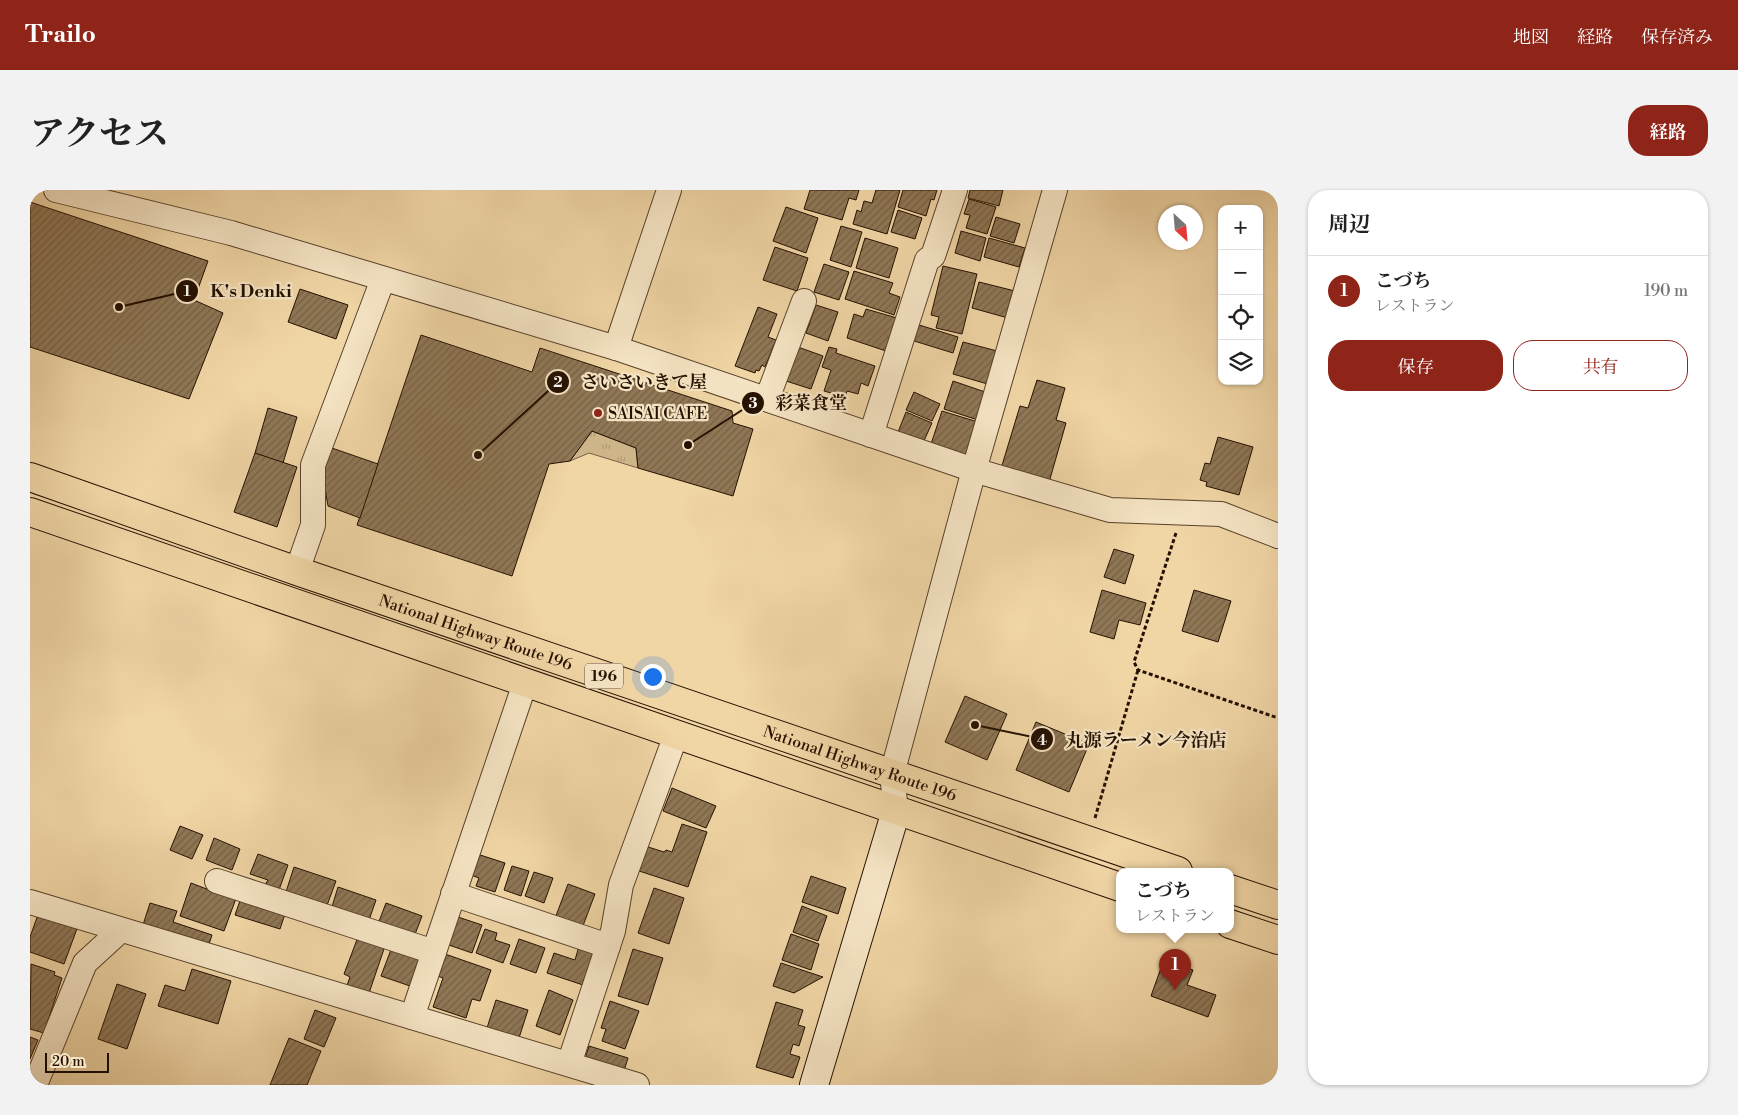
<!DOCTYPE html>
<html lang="ja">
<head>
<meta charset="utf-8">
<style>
  body { margin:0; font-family:"Libre Bodoni","Noto Serif JP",serif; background:#f2f2f2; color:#222 }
  .controls { position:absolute; right:15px; top:15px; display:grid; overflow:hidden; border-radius:10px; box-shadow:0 1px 4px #0004 }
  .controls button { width:45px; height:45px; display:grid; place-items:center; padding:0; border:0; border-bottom:1px solid #e0e0e0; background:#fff; color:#222; font:25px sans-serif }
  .compass { position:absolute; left:1128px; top:15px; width:45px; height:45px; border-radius:50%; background:#fff; box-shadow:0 1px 4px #0004; rotate:154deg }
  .scale { position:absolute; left:15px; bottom:12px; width:64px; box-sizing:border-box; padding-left:5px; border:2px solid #251101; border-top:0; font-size:14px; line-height:18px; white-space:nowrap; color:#251101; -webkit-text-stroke:4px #f5e4c4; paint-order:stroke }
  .you { position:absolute; left:622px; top:486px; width:18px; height:18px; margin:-12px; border:4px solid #fff; border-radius:50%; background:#1a73e8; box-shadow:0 0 0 8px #1a73e833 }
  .badge { display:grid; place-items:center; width:32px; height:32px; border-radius:50%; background:#8f2418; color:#fff; font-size:16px; font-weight:700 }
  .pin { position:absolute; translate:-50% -41px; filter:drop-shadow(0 1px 2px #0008) }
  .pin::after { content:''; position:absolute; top:26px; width:18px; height:15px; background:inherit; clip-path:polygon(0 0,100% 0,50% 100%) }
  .popup { position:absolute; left:1086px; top:678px; width:118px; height:65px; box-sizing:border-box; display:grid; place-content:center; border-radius:10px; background:#fff; filter:drop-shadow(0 1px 4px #0005); font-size:16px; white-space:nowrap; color:#767676 }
  .popup b { font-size:19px; color:#222 }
  .popup::after { content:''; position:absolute; left:50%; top:100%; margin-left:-10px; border:10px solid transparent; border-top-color:#fff }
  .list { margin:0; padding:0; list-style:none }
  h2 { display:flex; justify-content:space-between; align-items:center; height:65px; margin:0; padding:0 20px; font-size:21px }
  h2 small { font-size:16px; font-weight:400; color:#767676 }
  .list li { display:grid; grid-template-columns:32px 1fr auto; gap:15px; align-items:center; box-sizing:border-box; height:70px; padding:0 20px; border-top:1px solid #e0e0e0 }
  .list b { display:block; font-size:19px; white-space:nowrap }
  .list p { margin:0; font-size:16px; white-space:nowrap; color:#767676 }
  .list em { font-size:16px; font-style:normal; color:#767676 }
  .actions { display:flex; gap:10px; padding:15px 20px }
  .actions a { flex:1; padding:11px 0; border:1px solid #8f2418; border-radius:20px; text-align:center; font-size:18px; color:#8f2418 }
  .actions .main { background:#8f2418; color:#fff }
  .icon { flex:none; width:28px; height:28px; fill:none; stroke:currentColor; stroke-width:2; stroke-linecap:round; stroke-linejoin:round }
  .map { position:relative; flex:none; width:1248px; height:895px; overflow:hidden; border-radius:20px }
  header { display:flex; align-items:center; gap:30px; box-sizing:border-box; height:70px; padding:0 25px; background:#8f2418; color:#fff }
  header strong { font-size:24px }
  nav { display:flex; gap:28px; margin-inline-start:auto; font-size:18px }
  .intro { display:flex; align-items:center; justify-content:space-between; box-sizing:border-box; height:120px; padding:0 30px }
  h1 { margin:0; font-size:35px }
  .button { padding:12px 22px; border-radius:20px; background:#8f2418; color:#fff; font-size:18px; font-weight:700 }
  main { display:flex; gap:30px; padding:0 30px }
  aside { flex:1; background:#fff; border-radius:20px; box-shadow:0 1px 4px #0004 }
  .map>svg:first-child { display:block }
  .grass { fill:url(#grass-tufts); stroke:#796245 }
  .building { fill:url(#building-hatch); stroke:#251101 }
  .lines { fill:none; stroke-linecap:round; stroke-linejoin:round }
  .street-casing { stroke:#58422a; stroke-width:26 }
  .secondary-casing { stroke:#251101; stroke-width:30 }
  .highway-casing { stroke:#251101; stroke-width:30 }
  .path { stroke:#251101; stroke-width:3; stroke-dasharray:4 2.5; stroke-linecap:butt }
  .street { stroke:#f5e4c4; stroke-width:24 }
  .secondary { stroke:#f5e4c4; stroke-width:28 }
  .highway { stroke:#f0d5a5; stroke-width:28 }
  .poi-dot { fill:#8f2418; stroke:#f5e4c4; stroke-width:2 }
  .labels { text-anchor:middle; stroke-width:4.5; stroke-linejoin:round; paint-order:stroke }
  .shield { fill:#f5e4c4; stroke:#63503c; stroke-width:1 }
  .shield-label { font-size:15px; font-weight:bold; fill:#251101 }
  .poi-label { font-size:16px; fill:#251101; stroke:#f5e4c4; text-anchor:start }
  .street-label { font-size:16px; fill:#251101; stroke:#f5e4c4 }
  .leader { fill:none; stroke:#251101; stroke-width:2 }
  .callout-dot { fill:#251101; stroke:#f5e4c4; stroke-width:2 }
  .mark-label { font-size:15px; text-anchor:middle; font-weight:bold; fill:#fff }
  .callout-label { font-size:18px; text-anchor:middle; font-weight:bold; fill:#251101; stroke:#f5e4c4; stroke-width:4.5; stroke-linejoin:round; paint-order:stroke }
</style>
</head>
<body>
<header>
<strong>Trailo</strong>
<nav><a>地図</a><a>経路</a><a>保存済み</a></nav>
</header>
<div class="intro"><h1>アクセス</h1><a class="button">経路</a></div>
<main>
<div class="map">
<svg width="1248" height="895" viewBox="0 0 1248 895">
  <defs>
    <pattern id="grass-tufts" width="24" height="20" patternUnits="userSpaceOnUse" patternTransform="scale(1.25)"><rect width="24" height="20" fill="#cdb489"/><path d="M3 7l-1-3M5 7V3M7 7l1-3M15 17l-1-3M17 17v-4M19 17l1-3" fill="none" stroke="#b09a74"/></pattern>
    <pattern id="building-hatch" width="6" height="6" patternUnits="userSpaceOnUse" patternTransform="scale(1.25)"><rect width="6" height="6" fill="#8f7756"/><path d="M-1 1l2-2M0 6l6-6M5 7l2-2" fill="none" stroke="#756045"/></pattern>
  </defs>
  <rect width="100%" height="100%" fill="#f0d5a5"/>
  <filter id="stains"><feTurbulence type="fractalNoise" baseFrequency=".004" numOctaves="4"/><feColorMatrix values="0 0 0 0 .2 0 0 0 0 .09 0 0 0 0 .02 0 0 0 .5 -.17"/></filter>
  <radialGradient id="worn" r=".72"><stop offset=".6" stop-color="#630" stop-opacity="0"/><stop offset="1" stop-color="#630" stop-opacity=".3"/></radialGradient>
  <polygon class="grass" points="562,241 606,258 608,278 559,263 540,271"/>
  <g class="building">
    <polygon points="780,0 829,0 826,10 819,8 812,30 774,19"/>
    <polygon points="846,0 870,0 857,44 823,34 827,20 831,22 834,11 842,13"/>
    <polygon points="873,0 907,0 904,10 901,9 896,26 868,17"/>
    <polygon points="940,0 973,0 969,16 938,8"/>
    <polygon points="939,9 966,17 957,44 936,38 940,25 934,24"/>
    <polygon points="0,12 178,71 164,110 193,123 159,209 0,157"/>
    <polygon points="756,17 788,28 776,63 743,51"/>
    <polygon points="868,20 892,28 885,49 861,42"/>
    <polygon points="966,27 990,34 984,53 960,46"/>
    <polygon points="811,36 832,42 821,77 800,70"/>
    <polygon points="931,41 956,48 950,71 925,63"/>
    <polygon points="835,48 868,58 859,88 826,78"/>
    <polygon points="959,48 995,58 989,77 954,67"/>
    <polygon points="745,57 778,68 767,101 733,90"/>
    <polygon points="794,74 819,82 809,110 784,102"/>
    <polygon points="913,76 947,84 932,144 906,138 909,127 901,125"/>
    <polygon points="824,81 863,93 859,103 870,107 864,125 815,109"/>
    <polygon points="949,92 985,101 978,128 942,118"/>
    <polygon points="270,99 318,115 306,149 258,132"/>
    <polygon points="786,115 808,122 798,151 776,143"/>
    <polygon points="728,117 747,124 738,147 746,150 735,177 732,175 729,181 726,180 725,183 705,176"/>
    <polygon points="836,119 867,128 856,161 817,148 824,124 833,127"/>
    <polygon points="886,134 928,147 923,163 881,150"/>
    <polygon points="391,145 502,182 510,158 702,221 703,233 723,239 703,306 608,278 606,258 562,241 540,271 519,274 482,386 327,335"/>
    <polygon points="933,152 971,162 961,195 923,184"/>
    <polygon points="768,157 793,166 781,199 756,191"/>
    <polygon points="799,157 807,159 806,163 845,176 838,196 831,193 828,204 817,201 815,207 794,201 801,180 792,177"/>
    <polygon points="1007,190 1035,198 1026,230 1036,233 1018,296 970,282 990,216 998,218"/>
    <polygon points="923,191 961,204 951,231 914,219"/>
    <polygon points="884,202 910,214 902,231 876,220"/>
    <polygon points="238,218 267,227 253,273 225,263"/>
    <polygon points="912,221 948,232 936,269 900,257"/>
    <polygon points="876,222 902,233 893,253 868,242"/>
    <polygon points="1188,247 1223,257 1209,305 1176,296 1177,292 1170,290 1175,273 1180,274"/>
    <polygon points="299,257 348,274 330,328 298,316 291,276"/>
    <polygon points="225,263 267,277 247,337 204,322"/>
    <polygon points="1084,359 1104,365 1095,394 1074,387"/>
    <polygon points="1072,400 1116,413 1110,435 1089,430 1084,449 1060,442"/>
    <polygon points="1164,400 1201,411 1188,452 1152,441"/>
    <polygon points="935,506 977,524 957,570 915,552"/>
    <polygon points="1006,532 1059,554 1039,602 986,580"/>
    <polygon points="642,598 686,616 676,638 633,621"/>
    <polygon points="652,634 677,642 658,697 606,680 615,656 634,662 636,660 642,662"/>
    <polygon points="150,636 173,645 162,669 140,660"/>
    <polygon points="184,648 210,659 202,680 176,670"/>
    <polygon points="444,663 475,673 465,702 446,696 449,688 438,684"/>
    <polygon points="228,664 258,675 249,700 235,695 238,690 220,684"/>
    <polygon points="482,676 499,681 491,706 474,700"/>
    <polygon points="264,677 306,691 296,718 255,705"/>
    <polygon points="504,682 523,688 514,713 495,706"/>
    <polygon points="781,686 816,698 808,724 772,712"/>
    <polygon points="161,693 187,703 208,703 194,741 150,726"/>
    <polygon points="538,694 565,704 551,741 524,731"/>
    <polygon points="308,697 346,710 338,733 301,720"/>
    <polygon points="624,698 654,708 639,754 608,743"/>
    <polygon points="212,705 257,718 250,739 205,725"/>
    <polygon points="120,713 147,721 143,732 182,745 177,760 112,738"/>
    <polygon points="356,713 392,726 384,747 348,734"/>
    <polygon points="772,716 797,726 788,751 763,742"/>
    <polygon points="9,722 48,736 34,774 0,762 0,747"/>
    <polygon points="428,727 452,735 442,763 413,753 417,742 423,744"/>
    <polygon points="455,739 467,743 465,750 480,755 473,773 446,763"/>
    <polygon points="761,744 789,754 781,780 752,770"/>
    <polygon points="328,747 355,756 337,809 315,801 320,787 314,784"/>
    <polygon points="489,749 515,758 506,783 480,774"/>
    <polygon points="549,756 564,761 553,795 517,783 524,763 545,770"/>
    <polygon points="362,757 391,767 380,796 351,786"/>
    <polygon points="603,759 633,768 618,815 588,806"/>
    <polygon points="415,764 461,780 450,811 442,809 436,828 403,817 413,788 408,786"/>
    <polygon points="1136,764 1149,768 1146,774 1163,780 1157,795 1186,805 1178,827 1121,806"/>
    <polygon points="751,773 793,787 764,803 743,796"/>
    <polygon points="1,774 25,782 24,785 32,788 14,843 0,839"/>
    <polygon points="162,779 201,791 188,834 128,816 135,795 155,801"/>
    <polygon points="87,794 116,804 97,859 68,849"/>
    <polygon points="519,800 543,810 530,845 506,836"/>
    <polygon points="466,810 498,820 488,851 456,841"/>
    <polygon points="580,811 609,821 595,859 572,851 576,839 571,838"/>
    <polygon points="746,812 773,820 768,835 775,837 769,856 763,854 760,864 770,867 763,888 726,877"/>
    <polygon points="285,820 306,828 294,857 274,849"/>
    <polygon points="0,847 8,850 0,869"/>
    <polygon points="259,848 291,861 277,895 240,895"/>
    <polygon points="559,856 598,868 593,884 554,872"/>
  </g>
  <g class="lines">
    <defs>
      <g id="street">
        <polyline points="26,0 201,43 586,158 944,280 1080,320 1191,324 1248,346"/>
        <polyline points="586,158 639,0"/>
        <polyline points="737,209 774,111"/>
        <polyline points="841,245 897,70 903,66 925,0"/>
        <polyline points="267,381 283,335 283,275 353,89"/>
        <polyline points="866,621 862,584 944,280 1025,0"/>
        <polyline points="187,691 404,762"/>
        <polyline points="423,704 578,756"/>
        <polyline points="0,712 607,895"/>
        <polyline points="382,827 495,493"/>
        <polyline points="539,874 583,741 591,695 646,545"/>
        <polyline points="5,895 55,773 91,740"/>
      </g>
      <polyline id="secondary" points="784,895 866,621"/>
      <g id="highway">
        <path id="s1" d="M 0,287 L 267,381 L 1148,681"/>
        <polyline points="0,322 1090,697"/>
        <polyline points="1200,699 1248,715"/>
        <polyline points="1200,734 1248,750"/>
      </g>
    </defs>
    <use href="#street" class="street-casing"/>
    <use href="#secondary" class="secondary-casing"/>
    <use href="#highway" class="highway-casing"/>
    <g class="path">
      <polyline points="1146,343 1104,472 1108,480 1248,528"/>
      <polyline points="1065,628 1108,480"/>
    </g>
    <use href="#street" class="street"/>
    <use href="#secondary" class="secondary"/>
    <use href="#highway" class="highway"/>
  </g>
  <circle class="poi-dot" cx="568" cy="223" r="5"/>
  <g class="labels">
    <rect class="shield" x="555" y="473.5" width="38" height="25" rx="4"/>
    <g class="shield-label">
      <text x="574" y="491">196</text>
    </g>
    <g class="poi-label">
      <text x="578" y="229">SAISAI CAFE</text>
    </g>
    <g class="street-label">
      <text dy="6" stroke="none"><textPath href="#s1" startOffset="472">National Highway Route 196</textPath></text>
      <text dy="6" stroke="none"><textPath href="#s1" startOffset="878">National Highway Route 196</textPath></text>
    </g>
  </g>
  <path class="leader" d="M89 117L157 101M448 265L528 192M658 255L723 213M945 535L1012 549"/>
  <g class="callout-dot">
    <circle cx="89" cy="117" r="5"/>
    <circle cx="448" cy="265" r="5"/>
    <circle cx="658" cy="255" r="5"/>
    <circle cx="945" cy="535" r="5"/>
    <circle cx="157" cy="101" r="12"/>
    <circle cx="528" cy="192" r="12"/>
    <circle cx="723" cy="213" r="12"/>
    <circle cx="1012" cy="549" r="12"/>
  </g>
  <g class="mark-label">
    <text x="157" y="106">1</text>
    <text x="528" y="197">2</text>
    <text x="723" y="218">3</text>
    <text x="1012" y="555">4</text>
  </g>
  <g class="callout-label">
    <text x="221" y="107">K's Denki</text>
    <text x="614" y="198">さいさいきて屋</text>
    <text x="781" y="219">彩菜食堂</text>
    <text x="1116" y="556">丸源ラーメン今治店</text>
  </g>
  <rect width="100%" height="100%" filter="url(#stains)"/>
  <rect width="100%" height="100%" fill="url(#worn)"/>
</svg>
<div class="controls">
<button>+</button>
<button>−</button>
<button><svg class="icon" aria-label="locate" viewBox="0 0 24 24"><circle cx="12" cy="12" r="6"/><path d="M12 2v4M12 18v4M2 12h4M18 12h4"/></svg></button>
<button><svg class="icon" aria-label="layers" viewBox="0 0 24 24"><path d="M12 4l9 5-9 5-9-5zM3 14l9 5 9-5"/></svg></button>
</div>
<svg class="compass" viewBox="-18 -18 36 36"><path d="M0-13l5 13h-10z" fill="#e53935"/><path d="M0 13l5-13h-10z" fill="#767676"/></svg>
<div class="scale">20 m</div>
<div class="you"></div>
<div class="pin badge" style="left:1145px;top:800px">1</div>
<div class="popup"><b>こづち</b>レストラン</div>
</div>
<aside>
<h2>周辺<small></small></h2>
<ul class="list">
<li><span class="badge">1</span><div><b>こづち</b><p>レストラン</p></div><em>190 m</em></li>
</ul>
<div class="actions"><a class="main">保存</a><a>共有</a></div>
</aside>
</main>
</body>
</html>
